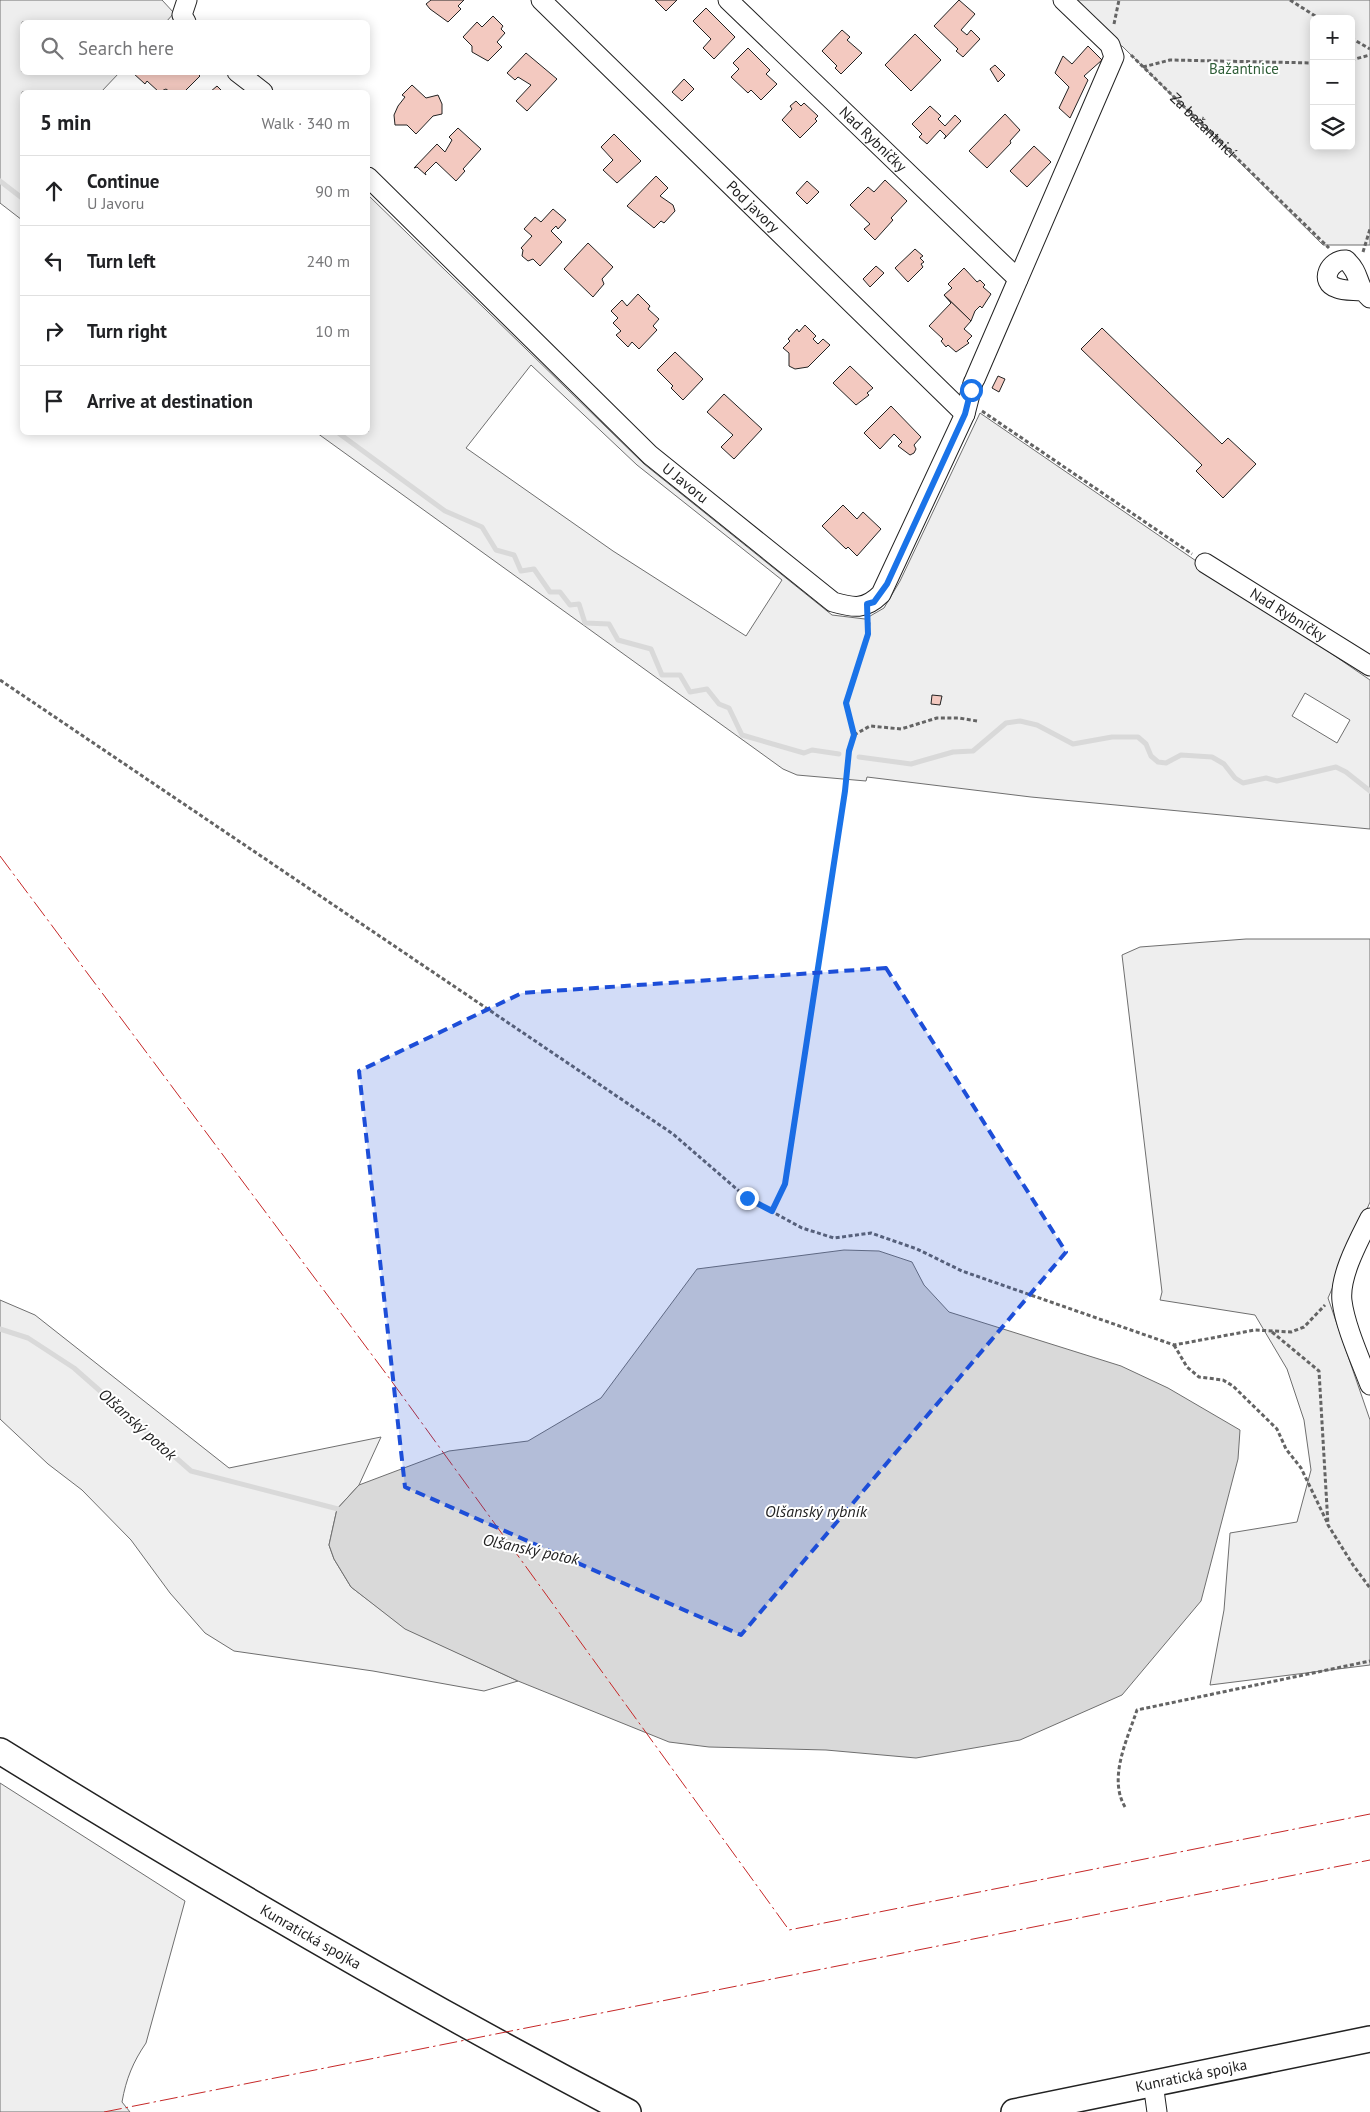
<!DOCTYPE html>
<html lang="en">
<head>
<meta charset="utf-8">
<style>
  body { margin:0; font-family:"PT Sans",sans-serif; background:#f6f6f6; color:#202124 }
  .controls { position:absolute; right:15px; top:15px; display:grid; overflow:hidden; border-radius:8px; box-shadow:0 2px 12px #0003 }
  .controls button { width:45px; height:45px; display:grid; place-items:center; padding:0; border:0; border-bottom:1px solid #e0e0e0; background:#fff; color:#202124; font:25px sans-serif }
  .stop { position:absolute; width:15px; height:15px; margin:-11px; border:4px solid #1a73e8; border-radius:50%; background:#fff }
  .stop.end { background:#1a73e8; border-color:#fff; box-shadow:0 1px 5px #0008 }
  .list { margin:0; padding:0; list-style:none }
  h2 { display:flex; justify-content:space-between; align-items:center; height:65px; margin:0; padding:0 20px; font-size:21px }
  h2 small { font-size:16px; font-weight:400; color:#757577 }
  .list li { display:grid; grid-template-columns:32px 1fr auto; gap:15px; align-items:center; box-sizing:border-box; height:70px; padding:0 20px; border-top:1px solid #e0e0e0 }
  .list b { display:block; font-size:19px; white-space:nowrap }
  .list p { margin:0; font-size:16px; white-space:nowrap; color:#757577 }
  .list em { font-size:16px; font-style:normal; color:#757577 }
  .icon { flex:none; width:28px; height:28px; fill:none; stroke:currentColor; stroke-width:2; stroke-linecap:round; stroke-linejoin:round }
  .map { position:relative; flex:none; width:1370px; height:2112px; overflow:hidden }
  .search { position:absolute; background:#fff; box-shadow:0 2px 12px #0003; left:20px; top:20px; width:350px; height:55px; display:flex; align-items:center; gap:12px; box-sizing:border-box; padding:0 18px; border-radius:8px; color:#757577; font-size:19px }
  .panel { position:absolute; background:#fff; box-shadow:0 2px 12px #0003; left:20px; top:90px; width:350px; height:345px; border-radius:8px }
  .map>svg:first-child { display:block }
  .green { fill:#eee; stroke:#6f6f6f; fill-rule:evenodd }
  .water { fill:#d9d9d9; stroke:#6f6f6f }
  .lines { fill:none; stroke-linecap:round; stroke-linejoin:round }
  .stream { stroke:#d9d9d9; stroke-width:5 }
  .building { fill:#f3c9c0; stroke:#222 }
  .minor-casing { stroke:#222; stroke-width:21 }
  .major-casing { stroke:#222; stroke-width:28 }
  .path { stroke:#646464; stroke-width:3; stroke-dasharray:4 2.5; stroke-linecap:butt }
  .minor { stroke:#fff; stroke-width:19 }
  .major { stroke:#fff; stroke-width:25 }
  .power { stroke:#c62828; stroke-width:1; stroke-dasharray:18 4 2.5 4; stroke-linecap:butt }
  .route { stroke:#1a73e8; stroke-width:6 }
  .marked { fill:#1d4ed8; fill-opacity:0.2; stroke:#1d4ed8; stroke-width:4; stroke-dasharray:10 6; stroke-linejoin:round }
  .labels { text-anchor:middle; stroke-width:4; stroke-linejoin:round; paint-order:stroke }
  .park-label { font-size:15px; fill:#2f5e38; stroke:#fff }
  .street-label { font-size:15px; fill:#222; stroke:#fff }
  .water-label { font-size:16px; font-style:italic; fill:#222; stroke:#fff }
</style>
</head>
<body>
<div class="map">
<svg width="1370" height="2112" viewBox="0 0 1370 2112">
  <rect width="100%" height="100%" fill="#fff"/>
  <g class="green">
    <polygon points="0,0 162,0 174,13 166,22 22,22 22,72 119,73 101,92 22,92 22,220 0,203"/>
    <path d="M 1063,0 L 1370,0 L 1370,245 L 1323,245 L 1122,46 L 1110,45 ZM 1314,19 L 1351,19 L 1351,146 L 1314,146 Z"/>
    <path d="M 368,195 L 644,464 L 832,615 L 865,619 L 884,608 L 900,581 L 980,413 L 1370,680 L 1370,829 L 1031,797 L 867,777 L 866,781 L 797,775 L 783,769 L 317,433 L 368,432 ZM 531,365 L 637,465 L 782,580 L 746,636 L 613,551 L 466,448 ZM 1305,693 L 1350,720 L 1337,743 L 1292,716 Z"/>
    <polygon points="1246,939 1370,939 1370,1202 1328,1298 1370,1420 1370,1665 1210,1685 1224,1610 1230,1533 1297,1522 1311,1470 1304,1420 1287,1369 1255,1315 1160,1300 1162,1292 1122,955 1140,947"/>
    <polygon points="0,1300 35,1315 229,1468 381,1437 359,1485 337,1509 329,1545 334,1559 351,1587 405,1628 518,1681 484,1691 373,1671 234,1651 205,1633 170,1593 131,1540 82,1490 48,1464 0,1419"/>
    <path d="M 0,1783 L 185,1901 L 146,2043 C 133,2062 126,2079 122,2102 L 130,2112 L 0,2112 Z"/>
  </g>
  <polygon class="water" points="844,1250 879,1251 912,1262 924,1285 949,1312 1121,1366 1168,1388 1240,1430 1238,1459 1201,1601 1122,1695 1020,1740 916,1758 826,1750 709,1747 669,1742 518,1681 405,1629 351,1587 334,1559 329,1545 337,1509 359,1485 449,1451 528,1441 601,1398 697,1269"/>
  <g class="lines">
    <g class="stream">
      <polyline points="0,181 22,198"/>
      <polyline points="337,432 445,511 482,527 496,550 514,555 521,571 534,569 550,592 560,592 570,605 579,604 585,623 609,624 618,640 651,649 662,675 680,675 690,692 707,689 719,704 729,708 742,735 804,753 812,750 839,754"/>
      <polyline points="859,757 911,764 953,752 973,751 1006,723 1020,721 1037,725 1073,744 1112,737 1138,737 1146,744 1151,756 1158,762 1166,763 1181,755 1212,757 1224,764 1235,778 1243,783 1266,778 1277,781 1336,767 1346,772 1370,791"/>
      <polyline points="0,1329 28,1338 74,1368 191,1471 342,1510"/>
    </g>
  </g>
  <g class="building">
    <polygon points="431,0 464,0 458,6 461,9 448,22 430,9 426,4"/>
    <polygon points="655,0 677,0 666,11"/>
    <polygon points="959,0 975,14 961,30 967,35 971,30 980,39 963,57 956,51 958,49 934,26"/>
    <polygon points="706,8 735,37 714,59 703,48 711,39 693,21"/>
    <polygon points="493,16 503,26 501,29 505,33 497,42 502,47 488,61 472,52 472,46 463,37 477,22 482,27"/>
    <polygon points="842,30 850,37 847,40 862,53 841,74 835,68 837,66 822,51"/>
    <polygon points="915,34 941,60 911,91 885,65"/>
    <polygon points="1088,46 1102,60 1084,76 1088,80 1070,118 1059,108 1069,87 1055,73 1063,56 1072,64"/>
    <polygon points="748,48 770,70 766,74 777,84 761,100 751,90 748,93 731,77 739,69 733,63"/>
    <polygon points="526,53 557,79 527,111 516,101 531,85 518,77 515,80 507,73"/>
    <polygon points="995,65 1005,75 998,82 990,69"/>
    <polygon points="196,72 200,76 184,92 170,92 166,89 159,92 147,81 145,84 133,73"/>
    <polygon points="684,79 694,89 682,101 672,92"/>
    <polygon points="412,85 426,98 438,95 442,104 442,114 433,116 416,134 407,125 395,125 394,115 398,106 405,97 402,95"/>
    <polygon points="217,86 223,92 210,92"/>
    <polygon points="796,101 801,106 804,103 818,116 815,119 817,121 800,138 782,120 792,109 790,106"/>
    <polygon points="930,106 941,116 938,119 945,126 955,115 961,121 944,139 946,136 940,130 927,144 919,137 922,134 912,124"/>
    <polygon points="1005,114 1020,130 1010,141 1011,143 987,168 969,151"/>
    <polygon points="458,128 481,149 463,169 465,171 456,181 436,162 425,173 426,175 417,167 414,168 437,144 445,152 452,140 449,137"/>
    <polygon points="614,134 641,161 617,183 603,170 613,160 601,147"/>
    <polygon points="1034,146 1051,162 1027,187 1010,171"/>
    <polygon points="656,176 668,188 660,196 673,205 675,211 664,223 661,221 654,228 627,206"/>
    <polygon points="885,180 907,201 891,218 893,220 875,240 864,229 870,224 850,205 868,187 874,192"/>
    <polygon points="807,181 819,192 807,204 796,193"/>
    <polygon points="553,209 566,220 558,229 556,226 551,231 562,242 540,266 533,259 528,261 522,256 523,250 521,248 532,236 524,229 535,217 541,222"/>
    <polygon points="588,243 613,267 602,279 604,284 593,297 564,269"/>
    <polygon points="915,249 923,256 920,258 924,262 921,264 923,267 908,282 895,268"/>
    <polygon points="876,266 884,273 870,287 863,279"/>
    <polygon points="964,268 977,282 980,280 985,285 983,287 991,294 982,308 980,306 975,311 971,321 944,295 952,288 948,284"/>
    <polygon points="638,294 650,306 648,309 659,319 653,326 657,330 639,349 632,342 628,347 616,335 621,331 613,323 618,318 611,311 622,300 627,306"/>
    <polygon points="944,295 971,321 964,329 972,336 967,341 969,343 956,352 948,345 946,347 941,341 943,339 929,326 951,303"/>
    <polygon points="805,325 816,336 813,339 818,344 823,339 830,345 808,367 795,369 789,366 789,353 783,348 790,341 788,339 797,329 799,332"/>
    <polygon points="1102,328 1222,444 1228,438 1256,464 1223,498 1196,471 1202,465 1081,349"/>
    <polygon points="675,352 703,379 683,400 671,388 673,386 657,370"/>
    <polygon points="850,366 873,388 867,393 869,395 856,405 833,383"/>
    <polygon points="998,376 1005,379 999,392 992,388"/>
    <polygon points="724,394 762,429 734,459 721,447 733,435 707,412"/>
    <polygon points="891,406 921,437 914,445 916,449 914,453 910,455 898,446 902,442 894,434 880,449 864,433"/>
    <polygon points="843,505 857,519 863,512 881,529 857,556 848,547 846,549 822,526"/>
    <polygon points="932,695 942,696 940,705 931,704"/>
  </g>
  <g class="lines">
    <defs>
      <g id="minor">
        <path id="s2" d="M 541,0 L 965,414"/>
        <path id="s3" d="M 728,0 L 1018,279"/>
        <polyline points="186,22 182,15 187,0"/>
        <polyline points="237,72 263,92"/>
        <path id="s4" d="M 368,177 L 650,455 L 833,602 C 854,608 865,610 881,594 L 965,414 L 973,383"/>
        <path d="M 1362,291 C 1354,290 1344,291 1337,288 C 1318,282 1330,259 1346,260 C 1362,275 1355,285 1370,298"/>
        <polyline points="975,379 1114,57 1110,45 1063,0"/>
        <path id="s5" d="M 1205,563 L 1370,666"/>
        <path d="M 1370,1218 C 1359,1240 1339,1276 1342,1301 C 1345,1326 1361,1361 1370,1385"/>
        <polyline points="1153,2083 1157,2112"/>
      </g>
      <g id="major">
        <path id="s6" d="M 0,1751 C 205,1878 414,2000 628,2112"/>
        <path id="s7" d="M 1014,2112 L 1370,2039"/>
      </g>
    </defs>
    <use href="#minor" class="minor-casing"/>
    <use href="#major" class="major-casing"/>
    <g class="path">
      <polyline points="1290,0 1320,19"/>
      <polyline points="1114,24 1119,0"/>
      <polyline points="1351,38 1370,49"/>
      <path id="s1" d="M 1131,55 L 1329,248"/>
      <polyline points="1351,60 1370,55"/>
      <polyline points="1143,67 1170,60 1314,63"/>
      <polyline points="1363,252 1370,229"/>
      <polyline points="982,411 1192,554"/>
      <polyline points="0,680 673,1134 747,1198 802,1228 834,1238 871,1233 917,1249 962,1271 1174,1345 1255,1330 1291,1332 1304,1327 1325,1305"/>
      <polyline points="854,735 870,726 901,729 937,718 959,718 977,721"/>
      <polyline points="771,1211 785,1184 845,791 849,751 854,735 846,703 868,634 869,622"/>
      <polyline points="1272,1332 1319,1371 1328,1525 1353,1565 1370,1588"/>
      <polyline points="1174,1345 1187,1367 1199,1377 1223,1380 1233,1386 1277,1429 1286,1449 1301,1468 1327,1522"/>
      <path d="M 1125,1807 C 1108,1778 1127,1740 1137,1710 L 1370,1661"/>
    </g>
    <use href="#minor" class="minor"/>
    <use href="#major" class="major"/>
    <g class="power">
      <polyline points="0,856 390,1379 789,1930 1370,1814"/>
      <polyline points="104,2112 1370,1860"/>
    </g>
  </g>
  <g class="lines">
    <polyline class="route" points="747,1198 772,1211 785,1184 845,791 849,751 854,735 846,703 868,634 867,604 874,602 887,584 965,414 971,390"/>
  </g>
  <path class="marked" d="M 886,968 L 1066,1252 L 741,1635 L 405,1487 L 359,1071 L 522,993 Z"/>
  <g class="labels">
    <g class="park-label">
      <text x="1244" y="74">Bažantnice</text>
    </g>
    <g class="street-label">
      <text dy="5" stroke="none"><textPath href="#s1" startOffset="101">Za bažantnicí</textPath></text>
      <text dy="5" stroke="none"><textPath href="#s3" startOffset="201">Nad Rybníčky</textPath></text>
      <text dy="5" stroke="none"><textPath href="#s2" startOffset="296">Pod javory</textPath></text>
      <text dy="5" stroke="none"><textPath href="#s4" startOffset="441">U Javoru</textPath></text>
      <text dy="5" stroke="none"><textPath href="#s5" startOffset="98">Nad Rybníčky</textPath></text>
      <text dy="5" stroke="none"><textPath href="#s6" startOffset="362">Kunratická spojka</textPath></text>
      <text dy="5" stroke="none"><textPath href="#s7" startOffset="181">Kunratická spojka</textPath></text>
    </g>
    <g class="water-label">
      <text transform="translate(138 1424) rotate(42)" y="6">Olšanský potok</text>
      <text x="816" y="1517">Olšanský rybník</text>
      <text transform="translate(531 1549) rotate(12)" y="6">Olšanský potok</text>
    </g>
  </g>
</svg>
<div class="controls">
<button>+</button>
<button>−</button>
<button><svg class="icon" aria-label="layers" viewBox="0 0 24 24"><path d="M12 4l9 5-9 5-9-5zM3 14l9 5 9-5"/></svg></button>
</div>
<div class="stop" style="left:971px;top:390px"></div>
<div class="stop end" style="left:747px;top:1198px"></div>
<div class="search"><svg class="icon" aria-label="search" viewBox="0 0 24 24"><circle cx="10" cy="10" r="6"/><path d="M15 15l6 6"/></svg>Search here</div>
<section class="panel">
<h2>5 min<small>Walk · 340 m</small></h2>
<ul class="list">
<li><svg class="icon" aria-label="ahead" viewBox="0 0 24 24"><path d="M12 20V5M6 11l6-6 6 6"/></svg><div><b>Continue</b><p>U Javoru</p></div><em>90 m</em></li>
<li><svg class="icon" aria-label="left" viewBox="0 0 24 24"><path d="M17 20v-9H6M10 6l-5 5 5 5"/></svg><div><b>Turn left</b></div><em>240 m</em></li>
<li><svg class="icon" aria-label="right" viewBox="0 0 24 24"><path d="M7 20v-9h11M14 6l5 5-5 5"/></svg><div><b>Turn right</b></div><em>10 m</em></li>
<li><svg class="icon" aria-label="arrive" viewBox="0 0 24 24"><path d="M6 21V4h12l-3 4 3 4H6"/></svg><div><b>Arrive at destination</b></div></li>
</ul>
</section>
</div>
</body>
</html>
